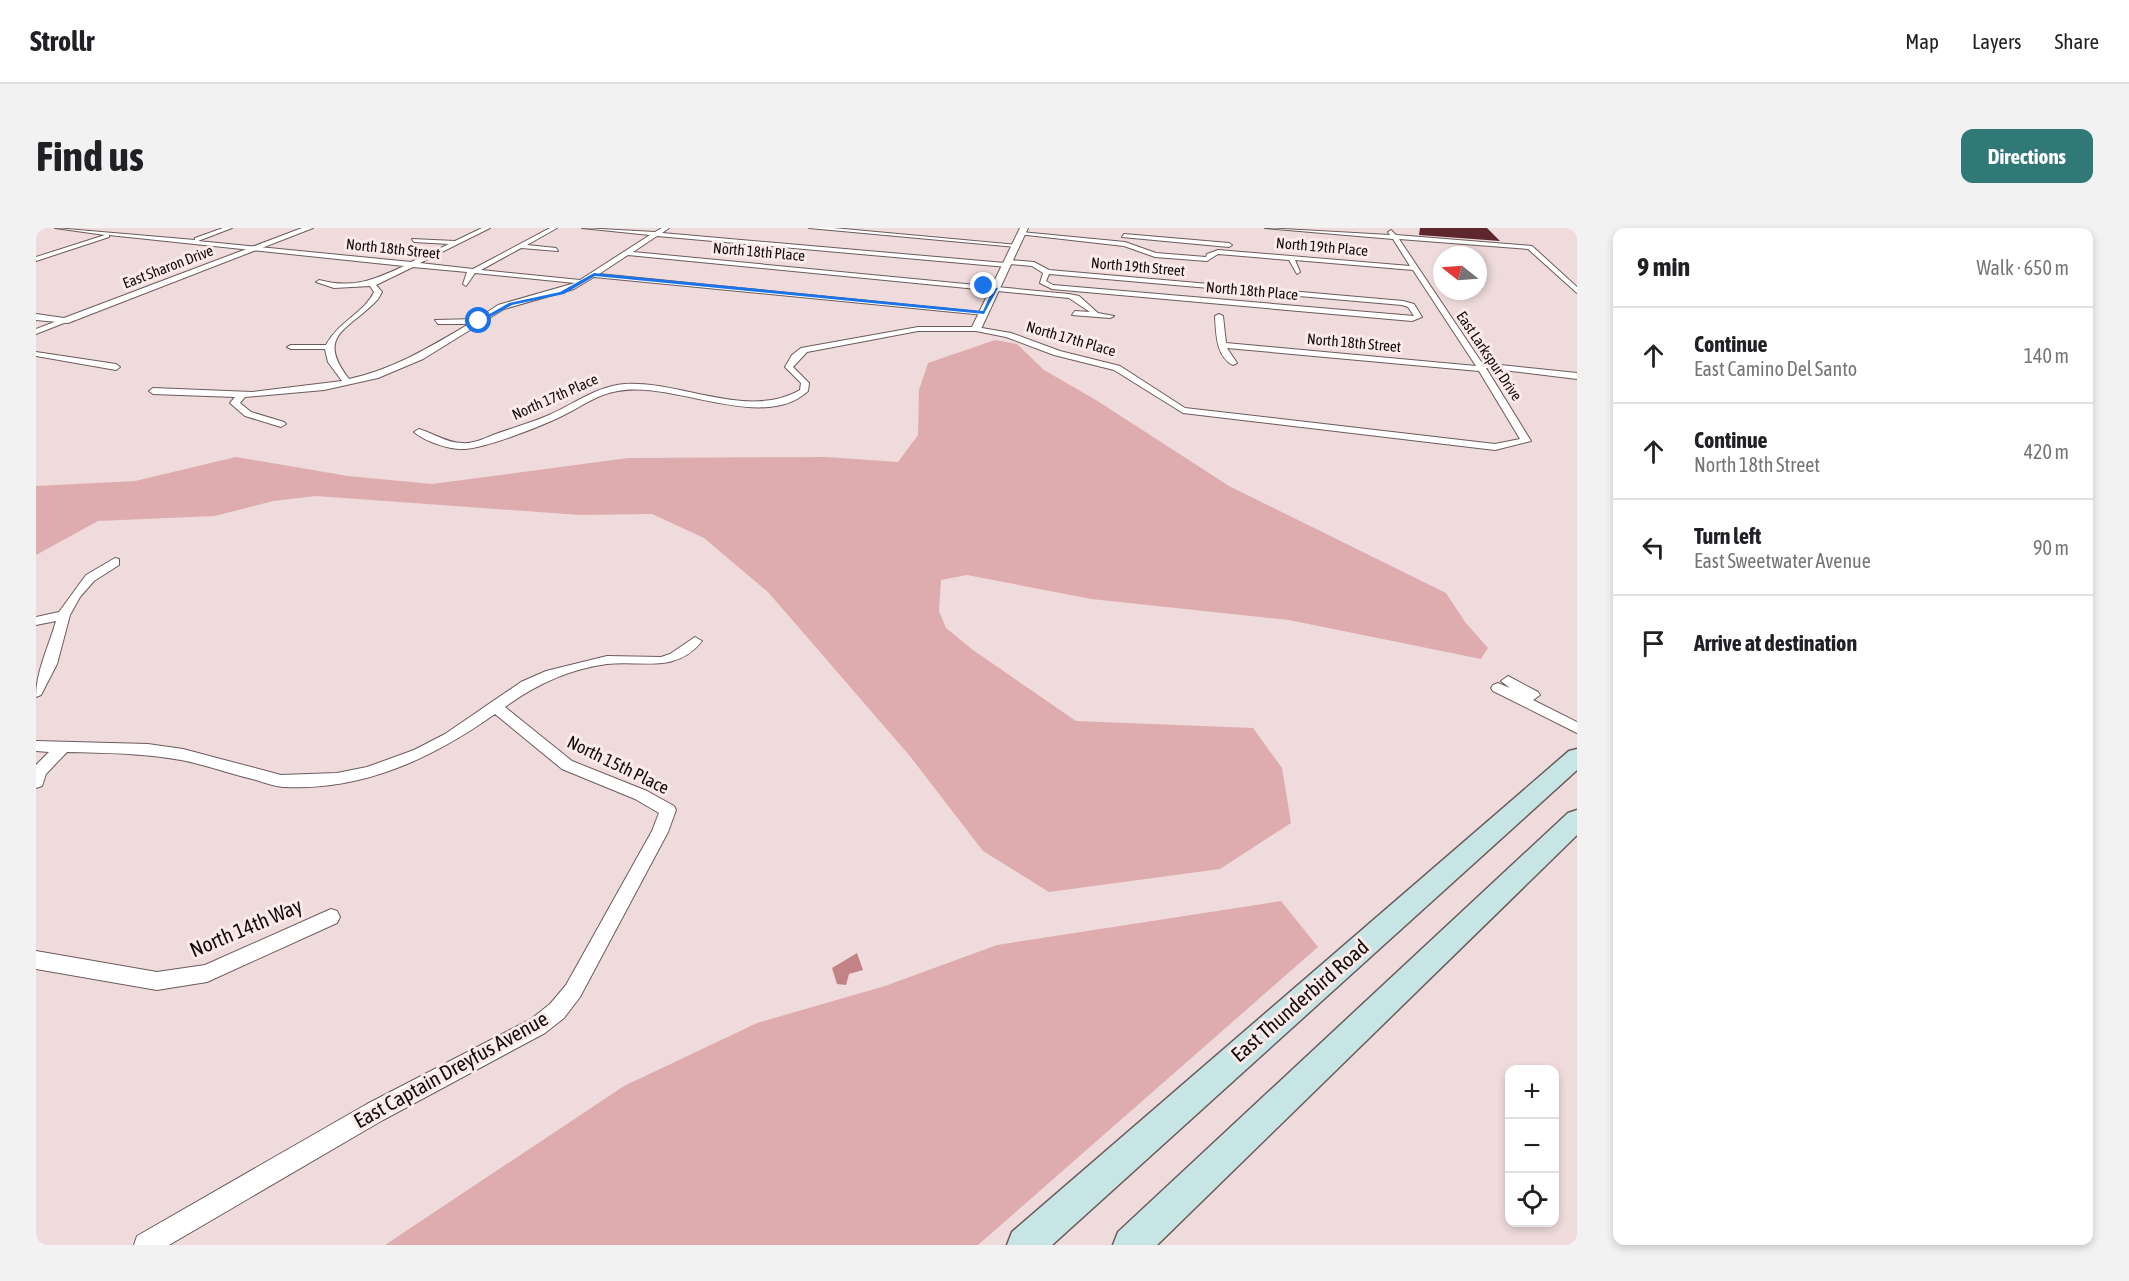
<!DOCTYPE html>
<html lang="en">
<head>
<meta charset="utf-8">
<style>
  body { margin:0; font-family:"Asap Condensed",sans-serif; background:#f2f2f2; color:#202124 }
  .controls { position:absolute; right:18px; bottom:18px; display:grid; overflow:hidden; border-radius:12px; box-shadow:0 3px 9px #0003 }
  .controls button { width:54px; height:54px; display:grid; place-items:center; padding:0; border:0; border-bottom:2px solid #e0e0e0; background:#fff; color:#202124; font:30px sans-serif }
  .compass { position:absolute; left:1397px; top:18px; width:54px; height:54px; border-radius:50%; background:#fff; box-shadow:0 3px 9px #0003; rotate:287deg }
  .stop { position:absolute; width:18px; height:18px; margin:-14px; border:4px solid #1a73e8; border-radius:50%; background:#fff }
  .stop.end { background:#1a73e8; border-color:#fff; box-shadow:0 2px 6px #0008 }
  .list { margin:0; padding:0; list-style:none }
  h2 { display:flex; justify-content:space-between; align-items:center; height:78px; margin:0; padding:0 24px; font-size:26px }
  h2 small { font-size:20px; font-weight:400; color:#757577 }
  .list li { display:grid; grid-template-columns:39px 1fr auto; gap:18px; align-items:center; box-sizing:border-box; height:96px; padding:0 24px; border-top:2px solid #e0e0e0 }
  .list b { display:block; font-size:22px; white-space:nowrap }
  .list p { margin:0; font-size:20px; white-space:nowrap; color:#757577 }
  .list em { font-size:20px; font-style:normal; color:#757577 }
  .icon { flex:none; width:33px; height:33px; fill:none; stroke:currentColor; stroke-width:2; stroke-linecap:round; stroke-linejoin:round }
  .map { position:relative; flex:none; width:1541px; height:1017px; overflow:hidden; border-radius:12px }
  header { display:flex; align-items:center; gap:36px; box-sizing:border-box; height:84px; padding:0 30px; background:#fff; border-bottom:2px solid #e0e0e0 }
  header strong { font-size:28px }
  nav { display:flex; gap:33px; margin-inline-start:auto; font-size:21px }
  .intro { display:flex; align-items:center; justify-content:space-between; box-sizing:border-box; height:144px; padding:0 36px }
  h1 { margin:0; font-size:42px }
  .button { padding:15px 27px; border-radius:12px; background:#307977; color:#fff; font-size:21px; font-weight:700 }
  main { display:flex; gap:36px; padding:0 36px }
  aside { flex:1; background:#fff; border-radius:12px; box-shadow:0 3px 9px #0003 }
  .map>svg:first-child { display:block }
  .green { fill:#deacae }
  .water { fill:#c38286 }
  .building { fill:#5e272d }
  .lines { fill:none; stroke-linecap:round; stroke-linejoin:round }
  .minor-casing { stroke:#6c5b5c; stroke-width:2 }
  .tertiary-casing { stroke:#6c5b5c; stroke-width:2 }
  .secondary-casing { stroke:#6c5b5c; stroke-width:3 }
  .minor { fill:#fff; fill-rule:evenodd }
  .tertiary { fill:#fff; fill-rule:evenodd }
  .secondary { fill:#c6e5e4; fill-rule:evenodd }
  .route { fill:#1a73e8 }
  .labels { text-anchor:middle; stroke-width:6; stroke-linejoin:round; paint-order:stroke }
  .far-street-label { font-size:15px; fill:#130d0d; stroke:#fce9e9 }
  .street-label { font-size:18px; fill:#130d0d; stroke:#fce9e9 }
  .near-street-label { font-size:21px; fill:#130d0d; stroke:#fce9e9 }
</style>
</head>
<body>
<header>
<strong>Strollr</strong>
<nav><a>Map</a><a>Layers</a><a>Share</a></nav>
</header>
<div class="intro"><h1>Find us</h1><a class="button">Directions</a></div>
<main>
<div class="map">
<svg width="1541" height="1017" viewBox="0 0 1541 1017">
  <rect width="100%" height="100%" fill="#efdbdc"/>
  <g class="green">
    <polygon points="959,112 981,116 1008,142 1060,172 1193,258 1410,365 1429,394 1452,420 1445,431 1253,392 1055,371 931,347 905,352 903,383 910,400 937,422 1040,493 1217,500 1246,540 1255,595 1184,641 1013,664 947,623 873,527 732,364 668,310 616,286 544,287 280,268 237,273 179,288 62,293 0,327 0,258 99,253 200,229 312,248 396,256 592,230 790,229 862,234 882,207 883,162 892,135"/>
    <polygon points="1245,673 1282,719 942,1017 349,1017 588,858 721,795 849,758 961,717"/>
  </g>
  <polygon class="water" points="821,725 827,742 813,746 810,757 801,756 796,740"/>
  <polygon class="building" points="1384,0 1451,0 1464,13 1383,7"/>
  <g class="lines">
    <defs>
      <g id="minor">
        <path d="M 19,0 L 159,12 L 159,10 L 187,0 L 196,0 L 162,13 L 375,34 L 413,16 L 378,14 L 376,11 L 419,13 L 446,0 L 454,0 L 384,35 L 437,41 L 514,0 L 521,0 L 491,17 L 520,20 L 522,23 L 485,20 L 445,42 L 544,52 L 614,7 L 546,0 L 619,4 L 626,0 L 633,0 L 626,5 L 969,35 L 972,32 L 998,34 L 1013,42 L 1367,73 L 1378,76 L 1386,89 L 1376,93 L 1016,61 L 1004,55 L 1007,45 L 996,38 L 974,36 L 971,39 L 621,8 L 597,24 L 1033,66 L 1043,68 L 1062,85 L 1078,88 L 1074,90 L 1036,87 L 1039,83 L 1054,84 L 1033,70 L 592,27 L 563,46 L 952,85 L 948,87 L 558,49 L 538,61 L 468,81 L 387,131 L 342,150 L 288,162 L 209,169 L 204,175 L 215,184 L 248,194 L 250,196 L 245,199 L 209,188 L 194,175 L 199,169 L 117,166 L 113,163 L 117,160 L 216,164 L 306,153 L 292,134 L 289,121 L 255,121 L 251,119 L 255,117 L 290,117 C 302,94 329,84 338,64 L 334,58 L 298,60 L 280,54 L 283,52 C 317,61 338,52 368,38 L 73,7 L 73,9 L 0,33 L 0,29 L 69,7 ZM 377,39 L 431,44 L 427,56 L 430,58 L 439,45 L 539,55 L 462,77 L 441,91 L 399,92 L 402,96 L 433,96 C 394,119 358,141 313,151 C 278,106 314,102 342,71 L 346,64 L 340,57 ZM 1013,46 L 1366,77 L 1372,79 L 1378,88 L 1017,57 L 1010,53 Z"/>
        <polygon points="773,0 797,0 983,17 980,19"/>
        <path d="M 1229,0 L 1354,7 L 1352,4 L 1355,2 L 1360,7 L 1496,18 L 1541,59 L 1541,65 L 1492,21 L 1363,11 L 1446,135 L 1541,145 L 1541,151 L 1450,140 L 1495,213 L 1459,222 L 1147,185 L 1078,142 L 1018,127 L 970,109 L 940,103 L 882,103 L 771,124 L 757,139 L 773,155 L 772,163 C 727,205 637,152 582,163 C 562,166 546,178 528,187 C 506,198 453,219 429,221 C 414,222 390,214 378,204 L 383,201 C 397,205 411,215 426,215 C 437,216 447,211 457,207 C 476,200 495,195 513,187 C 538,176 561,158 589,156 C 646,153 711,192 764,162 L 765,155 L 749,139 L 756,127 L 765,120 L 882,99 L 940,99 L 975,105 L 1024,123 L 1084,138 L 1149,180 L 1459,216 L 1484,211 L 1443,143 L 1191,120 L 1201,135 L 1197,137 C 1180,129 1180,105 1179,88 L 1183,86 L 1187,88 L 1190,115 L 1440,138 L 1377,42 L 1259,32 L 1264,44 L 1261,46 L 1253,32 L 1182,26 L 1171,33 L 1119,29 L 1088,18 L 982,6 L 985,4 L 1089,14 L 1120,25 L 1170,29 L 1171,26 L 1182,22 L 1374,38 L 1357,11 Z"/>
        <polygon points="1088,6 1193,15 1196,17 1193,19 1086,9"/>
        <polygon points="26,91 33,93 0,106 0,101"/>
        <polygon points="0,124 80,136 84,139 80,142 0,128"/>
        <path d="M 79,330 L 83,331 L 83,337 L 58,353 L 44,369 L 34,387 L 21,436 L 5,467 L 0,469 C 0,443 13,418 20,393 L 0,397 L 0,389 L 23,384 L 50,347 Z"/>
        <path d="M 659,409 L 666,413 C 640,446 606,432 571,436 C 533,441 499,457 469,479 L 536,533 L 611,563 L 638,578 L 640,582 L 632,604 L 544,769 L 528,790 L 509,805 L 347,892 L 133,1017 L 98,1017 L 101,1008 L 331,876 L 495,791 L 514,776 L 530,757 L 616,603 L 623,585 L 599,571 L 526,541 L 459,486 C 395,531 327,563 247,559 C 238,558 229,555 220,552 C 195,546 170,537 145,532 C 107,525 69,525 31,524 L 10,546 L 6,558 L 0,560 L 0,537 L 13,524 L 0,523 L 0,513 L 112,516 L 147,521 L 245,547 L 301,545 L 331,539 L 378,522 L 409,506 L 485,454 L 510,443 L 571,428 L 625,429 L 634,426 Z"/>
        <polygon points="1472,448 1502,464 1504,467 1497,472 1541,494 1541,505 1457,463 1455,460 1457,457 1462,455 1474,460 1465,453"/>
        <polygon points="295,681 301,683 304,689 301,695 171,754 121,762 0,741 0,723 121,744 169,737"/>
      </g>
      <g id="tertiary">
        <polygon points="266,0 277,0 32,95 0,92 0,86 28,90"/>
        <polygon points="984,0 992,0 945,101 936,103 935,101"/>
      </g>
      <g id="secondary">
        <polygon points="1541,521 1541,542 1016,1017 971,1017 976,1004 1533,523"/>
        <polygon points="1541,582 1541,607 1121,1017 1077,1017 1082,1004 1532,585"/>
      </g>
    </defs>
    <use href="#minor" class="minor-casing"/>
    <use href="#tertiary" class="tertiary-casing"/>
    <use href="#secondary" class="secondary-casing"/>
    <use href="#minor" class="minor"/>
    <use href="#tertiary" class="tertiary"/>
    <use href="#secondary" class="secondary"/>
  </g>
  <polygon class="route" points="558,45 947,83 957,61 946,58 962,60 948,86 559,48 528,66 476,77 445,94 441,93 473,75 524,64"/>
  <g class="labels">
    <g class="far-street-label">
      <text transform="translate(1286 19) rotate(5)" y="5">North 19th Place</text>
      <text transform="translate(357 21) rotate(6)" y="5">North 18th Street</text>
      <text transform="translate(723 24) rotate(5)" y="5">North 18th Place</text>
      <text transform="translate(132 39) rotate(-21)" y="5">East Sharon Drive</text>
      <text transform="translate(1102 39) rotate(5)" y="5">North 19th Street</text>
      <text transform="translate(1216 63) rotate(5)" y="5">North 18th Place</text>
      <text transform="translate(1035 111) rotate(16)" y="5">North 17th Place</text>
      <text transform="translate(1318 115) rotate(5)" y="5">North 18th Street</text>
      <text transform="translate(1453 128) rotate(56)" y="5">East Larkspur Drive</text>
      <text transform="translate(519 169) rotate(-24)" y="5">North 17th Place</text>
    </g>
    <g class="street-label">
      <text transform="translate(582 537) rotate(26)" y="6">North 15th Place</text>
    </g>
    <g class="near-street-label">
      <text transform="translate(210 700) rotate(-23)" y="7">North 14th Way</text>
      <text transform="translate(1264 773) rotate(-41)" y="7">East Thunderbird Road</text>
      <text transform="translate(415 842) rotate(-29)" y="7">East Captain Dreyfus Avenue</text>
    </g>
  </g>
</svg>
<div class="controls">
<button>+</button>
<button>−</button>
<button><svg class="icon" aria-label="locate" viewBox="0 0 24 24"><circle cx="12" cy="12" r="6"/><path d="M12 2v4M12 18v4M2 12h4M18 12h4"/></svg></button>
</div>
<svg class="compass" viewBox="-18 -18 36 36"><path d="M0-13l5 13h-10z" fill="#e53935"/><path d="M0 13l5-13h-10z" fill="#757577"/></svg>
<div class="stop" style="left:443px;top:93px"></div>
<div class="stop end" style="left:948px;top:58px"></div>
</div>
<aside>
<h2>9 min<small>Walk · 650 m</small></h2>
<ul class="list">
<li><svg class="icon" aria-label="ahead" viewBox="0 0 24 24"><path d="M12 20V5M6 11l6-6 6 6"/></svg><div><b>Continue</b><p>East Camino Del Santo</p></div><em>140 m</em></li>
<li><svg class="icon" aria-label="ahead" viewBox="0 0 24 24"><path d="M12 20V5M6 11l6-6 6 6"/></svg><div><b>Continue</b><p>North 18th Street</p></div><em>420 m</em></li>
<li><svg class="icon" aria-label="left" viewBox="0 0 24 24"><path d="M17 20v-9H6M10 6l-5 5 5 5"/></svg><div><b>Turn left</b><p>East Sweetwater Avenue</p></div><em>90 m</em></li>
<li><svg class="icon" aria-label="arrive" viewBox="0 0 24 24"><path d="M6 21V4h12l-3 4 3 4H6"/></svg><div><b>Arrive at destination</b></div></li>
</ul>
</aside>
</main>
</body>
</html>
